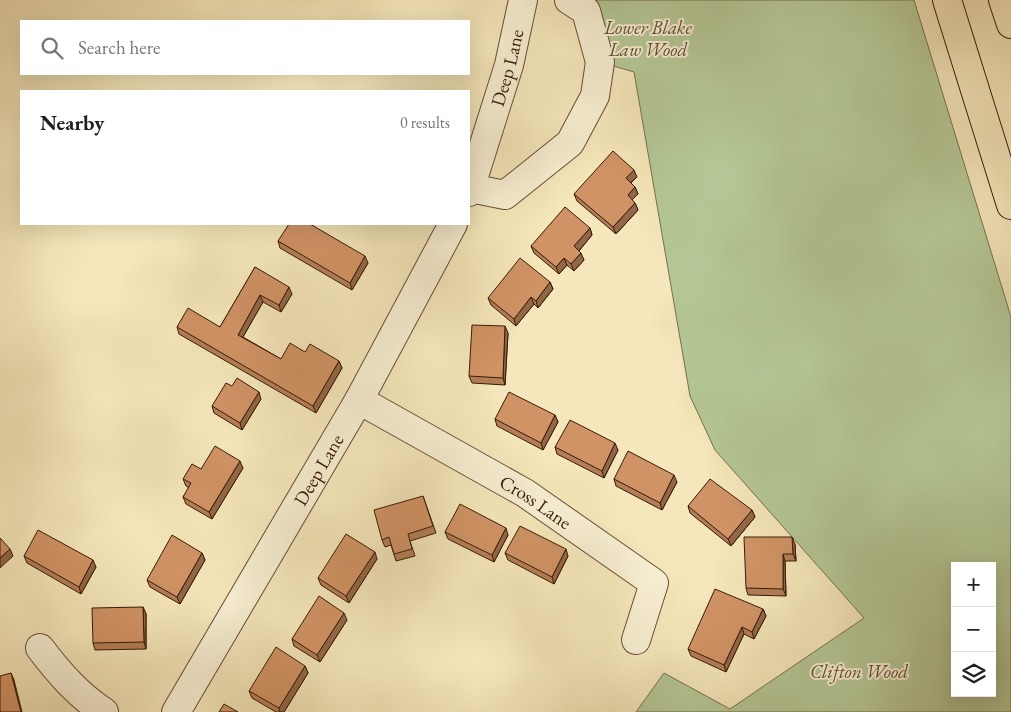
<!DOCTYPE html>
<html lang="en">
<head>
<meta charset="utf-8">
<style>
  body { margin:0; font-family:"EB Garamond",serif; background:#f2f2f2; color:#202124 }
  .controls { position:absolute; right:15px; bottom:15px; display:grid; overflow:hidden; border-radius:0px; box-shadow:0 5px 20px #0002 }
  .controls button { width:45px; height:45px; display:grid; place-items:center; padding:0; border:0; border-bottom:1px solid #e0e0e0; background:#fff; color:#202124; font:25px sans-serif }
  .list { margin:0; padding:0; list-style:none }
  h2 { display:flex; justify-content:space-between; align-items:center; height:65px; margin:0; padding:0 20px; font-size:21px }
  h2 small { font-size:16px; font-weight:400; color:#757577 }
  .icon { flex:none; width:28px; height:28px; fill:none; stroke:currentColor; stroke-width:2; stroke-linecap:round; stroke-linejoin:round }
  .map { position:relative; flex:none; width:1011px; height:712px; overflow:hidden }
  .search { position:absolute; background:#fff; box-shadow:0 5px 20px #0002; left:20px; top:20px; width:450px; height:55px; display:flex; align-items:center; gap:12px; box-sizing:border-box; padding:0 18px; border-radius:0px; color:#757577; font-size:19px }
  .panel { position:absolute; background:#fff; box-shadow:0 5px 20px #0002; left:20px; top:90px; width:450px; height:135px; border-radius:0px }
  .map>svg:first-child { display:block }
  .green { fill:#b5c796; stroke:#76704e; fill-rule:evenodd }
  .lines { fill:none; stroke-linecap:round; stroke-linejoin:round }
  .minor-casing { stroke:#674d34; stroke-width:30 }
  .highway-casing { stroke:#381a07; stroke-width:30 }
  .minor { stroke:#f8efd3; stroke-width:28 }
  .highway { stroke:#f5e7bb; stroke-width:28 }
  .wall { fill:#b37e57; stroke:#381a07 }
  .shaded-wall { fill:#926747; stroke:#381a07 }
  .building { fill:#d09365; stroke:#381a07 }
  .labels { text-anchor:middle; stroke-width:4; stroke-linejoin:round; paint-order:stroke }
  .park-label { font-size:19px; font-style:italic; fill:#5e4e32; stroke:#f8efd3 }
  .street-label { font-size:19px; fill:#381a07; stroke:#f8efd3 }
</style>
</head>
<body>
<div class="map">
<svg width="1011" height="712" viewBox="0 0 1011 712">
  <rect width="100%" height="100%" fill="#f5e7bb"/>
  <filter id="stains"><feTurbulence type="fractalNoise" baseFrequency=".004" numOctaves="4"/><feColorMatrix values="0 0 0 0 .2 0 0 0 0 .09 0 0 0 0 .02 0 0 0 .5 -.17"/></filter>
  <radialGradient id="worn" r=".72"><stop offset=".6" stop-color="#630" stop-opacity="0"/><stop offset="1" stop-color="#630" stop-opacity=".3"/></radialGradient>
  <path class="green" d="M 575,0 L 914,0 L 1011,317 L 1011,712 L 636,712 L 664,673 L 730,709 L 864,618 L 715,450 L 690,396 L 634,72 L 600,62 ZM 955,566 L 992,566 L 992,693 L 955,693 Z"/>
  <g class="lines">
    <defs>
      <g id="minor">
        <polyline points="470,188 505,195 570,143 595,96 600,62 586,11 569,0"/>
        <path id="s1" d="M 469,192 L 509,65 L 523,0"/>
        <path id="s2" d="M 359,400 L 525,493 L 654,583 L 636,640"/>
        <path d="M 40,648 C 59,673 78,695 104,712"/>
        <path id="s3" d="M 176,712 L 359,400 L 453,224"/>
      </g>
      <g id="highway">
        <polyline points="947,0 1011,205"/>
        <polyline points="1003,0 1011,24"/>
      </g>
    </defs>
    <use href="#minor" class="minor-casing"/>
    <use href="#highway" class="highway-casing"/>
    <use href="#minor" class="minor"/>
    <use href="#highway" class="highway"/>
  </g>
  <g class="wall">
    <polygon points="637,177 631,183 635,187 638,194 632,200 635,203 638,210 616,234 577,201 574,194"/>
    <polygon points="590,228 592,235 579,251 584,260 574,271 567,265 559,274 534,253 531,246"/>
    <polygon points="278,241 368,263 352,290 280,248"/>
    <polygon points="255,267 292,294 281,312 263,302 243,337 281,359 305,352 339,361 342,368 316,413 179,334 177,327 220,327"/>
    <polygon points="550,282 553,289 538,308 534,304 516,326 491,305 488,298"/>
    <polygon points="508,333 505,385 472,383 469,376"/>
    <polygon points="261,399 242,430 214,413 212,406"/>
    <polygon points="555,415 558,422 543,450 497,426 495,419"/>
    <polygon points="555,447 618,450 604,478 557,454"/>
    <polygon points="243,468 212,519 186,504 183,497 189,488 186,486 183,479 201,469"/>
    <polygon points="614,479 677,482 662,510 616,486"/>
    <polygon points="423,496 436,533 410,541 415,556 396,561 391,545 385,547 382,540"/>
    <polygon points="688,506 752,510 755,517 731,546 690,513"/>
    <polygon points="445,532 508,535 494,562 448,539"/>
    <polygon points="795,544 796,561 785,561 786,596 748,595 746,588"/>
    <polygon points="202,553 205,560 180,604 150,587 147,580"/>
    <polygon points="505,553 568,556 554,584 508,560"/>
    <polygon points="24,556 96,567 81,594 27,563"/>
    <polygon points="377,559 349,603 321,585 318,578"/>
    <polygon points="143,607 146,614 146,649 95,650 93,643"/>
    <polygon points="763,609 766,616 754,639 744,634 726,672 691,656 688,649"/>
    <polygon points="347,620 320,662 294,646 292,639"/>
    <polygon points="305,666 308,673 284,712 276,712 252,698 249,691"/>
  </g>
  <g class="shaded-wall">
    <polygon points="634,170 637,177 628,185 626,178"/>
    <polygon points="635,187 638,194 630,202 628,195"/>
    <polygon points="635,203 638,210 616,234 613,227"/>
    <polygon points="590,228 592,235 577,253 574,246"/>
    <polygon points="581,253 584,260 574,271 571,264"/>
    <polygon points="365,256 368,263 352,290 350,283"/>
    <polygon points="564,258 567,265 559,274 556,267"/>
    <polygon points="550,282 553,289 538,308 536,301"/>
    <polygon points="289,287 292,294 281,312 279,305"/>
    <polygon points="260,295 263,302 240,342 238,335"/>
    <polygon points="531,297 534,304 516,326 514,319"/>
    <polygon points="505,326 508,333 505,385 503,378"/>
    <polygon points="339,361 342,368 316,413 313,406"/>
    <polygon points="259,392 261,399 242,430 240,423"/>
    <polygon points="555,415 558,422 543,450 541,443"/>
    <polygon points="615,443 618,450 604,478 602,471"/>
    <polygon points="240,461 243,468 212,519 209,512"/>
    <polygon points="674,475 677,482 662,510 660,503"/>
    <polygon points="752,510 755,517 731,546 728,539"/>
    <polygon points="506,528 508,535 494,562 492,555"/>
    <polygon points="792,537 795,544 796,561 793,554"/>
    <polygon points="10,549 13,556 0,568 0,558"/>
    <polygon points="566,549 568,556 554,584 552,577"/>
    <polygon points="375,552 377,559 349,603 346,596"/>
    <polygon points="202,553 205,560 180,604 177,597"/>
    <polygon points="783,554 785,561 786,596 783,589"/>
    <polygon points="93,560 96,567 81,594 79,587"/>
    <polygon points="143,607 146,614 146,649 144,642"/>
    <polygon points="763,609 766,616 754,639 752,632"/>
    <polygon points="344,613 347,620 320,662 317,655"/>
    <polygon points="742,627 744,634 726,672 724,665"/>
    <polygon points="305,666 308,673 284,712 280,712 279,708"/>
    <polygon points="11,673 14,680 22,712 21,712"/>
  </g>
  <g class="building">
    <polygon points="613,151 634,170 626,178 635,187 628,195 635,203 613,227 574,194"/>
    <polygon points="565,207 590,228 574,246 581,253 571,264 564,258 556,267 531,246"/>
    <polygon points="289,224 310,224 365,256 350,283 278,241"/>
    <polygon points="520,258 550,282 536,301 531,297 514,319 488,298"/>
    <polygon points="255,267 289,287 279,305 260,295 238,335 281,359 290,343 305,352 310,344 339,361 313,406 177,327 188,308 220,327"/>
    <polygon points="472,325 505,326 503,378 469,376"/>
    <polygon points="237,378 259,392 240,423 212,406 226,383 232,386"/>
    <polygon points="509,392 555,415 541,443 495,419"/>
    <polygon points="570,420 615,443 602,471 555,447"/>
    <polygon points="215,446 240,461 209,512 183,497 191,483 183,479 192,464 201,469"/>
    <polygon points="628,451 674,475 660,503 614,479"/>
    <polygon points="710,479 752,510 728,539 688,506"/>
    <polygon points="423,496 433,526 408,534 412,549 394,554 389,537 382,540 374,510"/>
    <polygon points="460,504 506,528 492,555 445,532"/>
    <polygon points="520,526 566,549 552,577 505,553"/>
    <polygon points="38,530 93,560 79,587 24,556"/>
    <polygon points="346,534 375,552 346,596 318,578"/>
    <polygon points="172,535 202,553 177,597 147,580"/>
    <polygon points="744,537 792,537 793,554 783,554 783,589 746,588"/>
    <polygon points="0,538 10,549 0,558"/>
    <polygon points="715,589 763,609 752,632 742,627 724,665 688,649"/>
    <polygon points="319,596 344,613 317,655 292,639"/>
    <polygon points="143,607 144,642 93,643 92,608"/>
    <polygon points="276,647 305,666 279,708 249,691"/>
    <polygon points="11,673 21,712 0,712 0,676"/>
    <polygon points="224,704 238,712 219,712"/>
  </g>
  <g class="labels">
    <g class="park-label">
      <text x="648" y="34">Lower Blake<tspan x="648" dy="22">Law Wood</tspan></text>
      <text x="859" y="678">Clifton Wood</text>
    </g>
    <g class="street-label">
      <text dy="7" stroke="none"><textPath href="#s1" startOffset="130">Deep Lane</textPath></text>
      <text dy="7" stroke="none"><textPath href="#s3" startOffset="281">Deep Lane</textPath></text>
      <text dy="7" stroke="none"><textPath href="#s2" startOffset="204">Cross Lane</textPath></text>
    </g>
  </g>
  <rect width="100%" height="100%" filter="url(#stains)"/>
  <rect width="100%" height="100%" fill="url(#worn)"/>
</svg>
<div class="controls">
<button>+</button>
<button>−</button>
<button><svg class="icon" aria-label="layers" viewBox="0 0 24 24"><path d="M12 4l9 5-9 5-9-5zM3 14l9 5 9-5"/></svg></button>
</div>
<div class="search"><svg class="icon" aria-label="search" viewBox="0 0 24 24"><circle cx="10" cy="10" r="6"/><path d="M15 15l6 6"/></svg>Search here</div>
<section class="panel">
<h2>Nearby<small>0 results</small></h2>
<ul class="list">
</ul>
</section>
</div>
</body>
</html>
